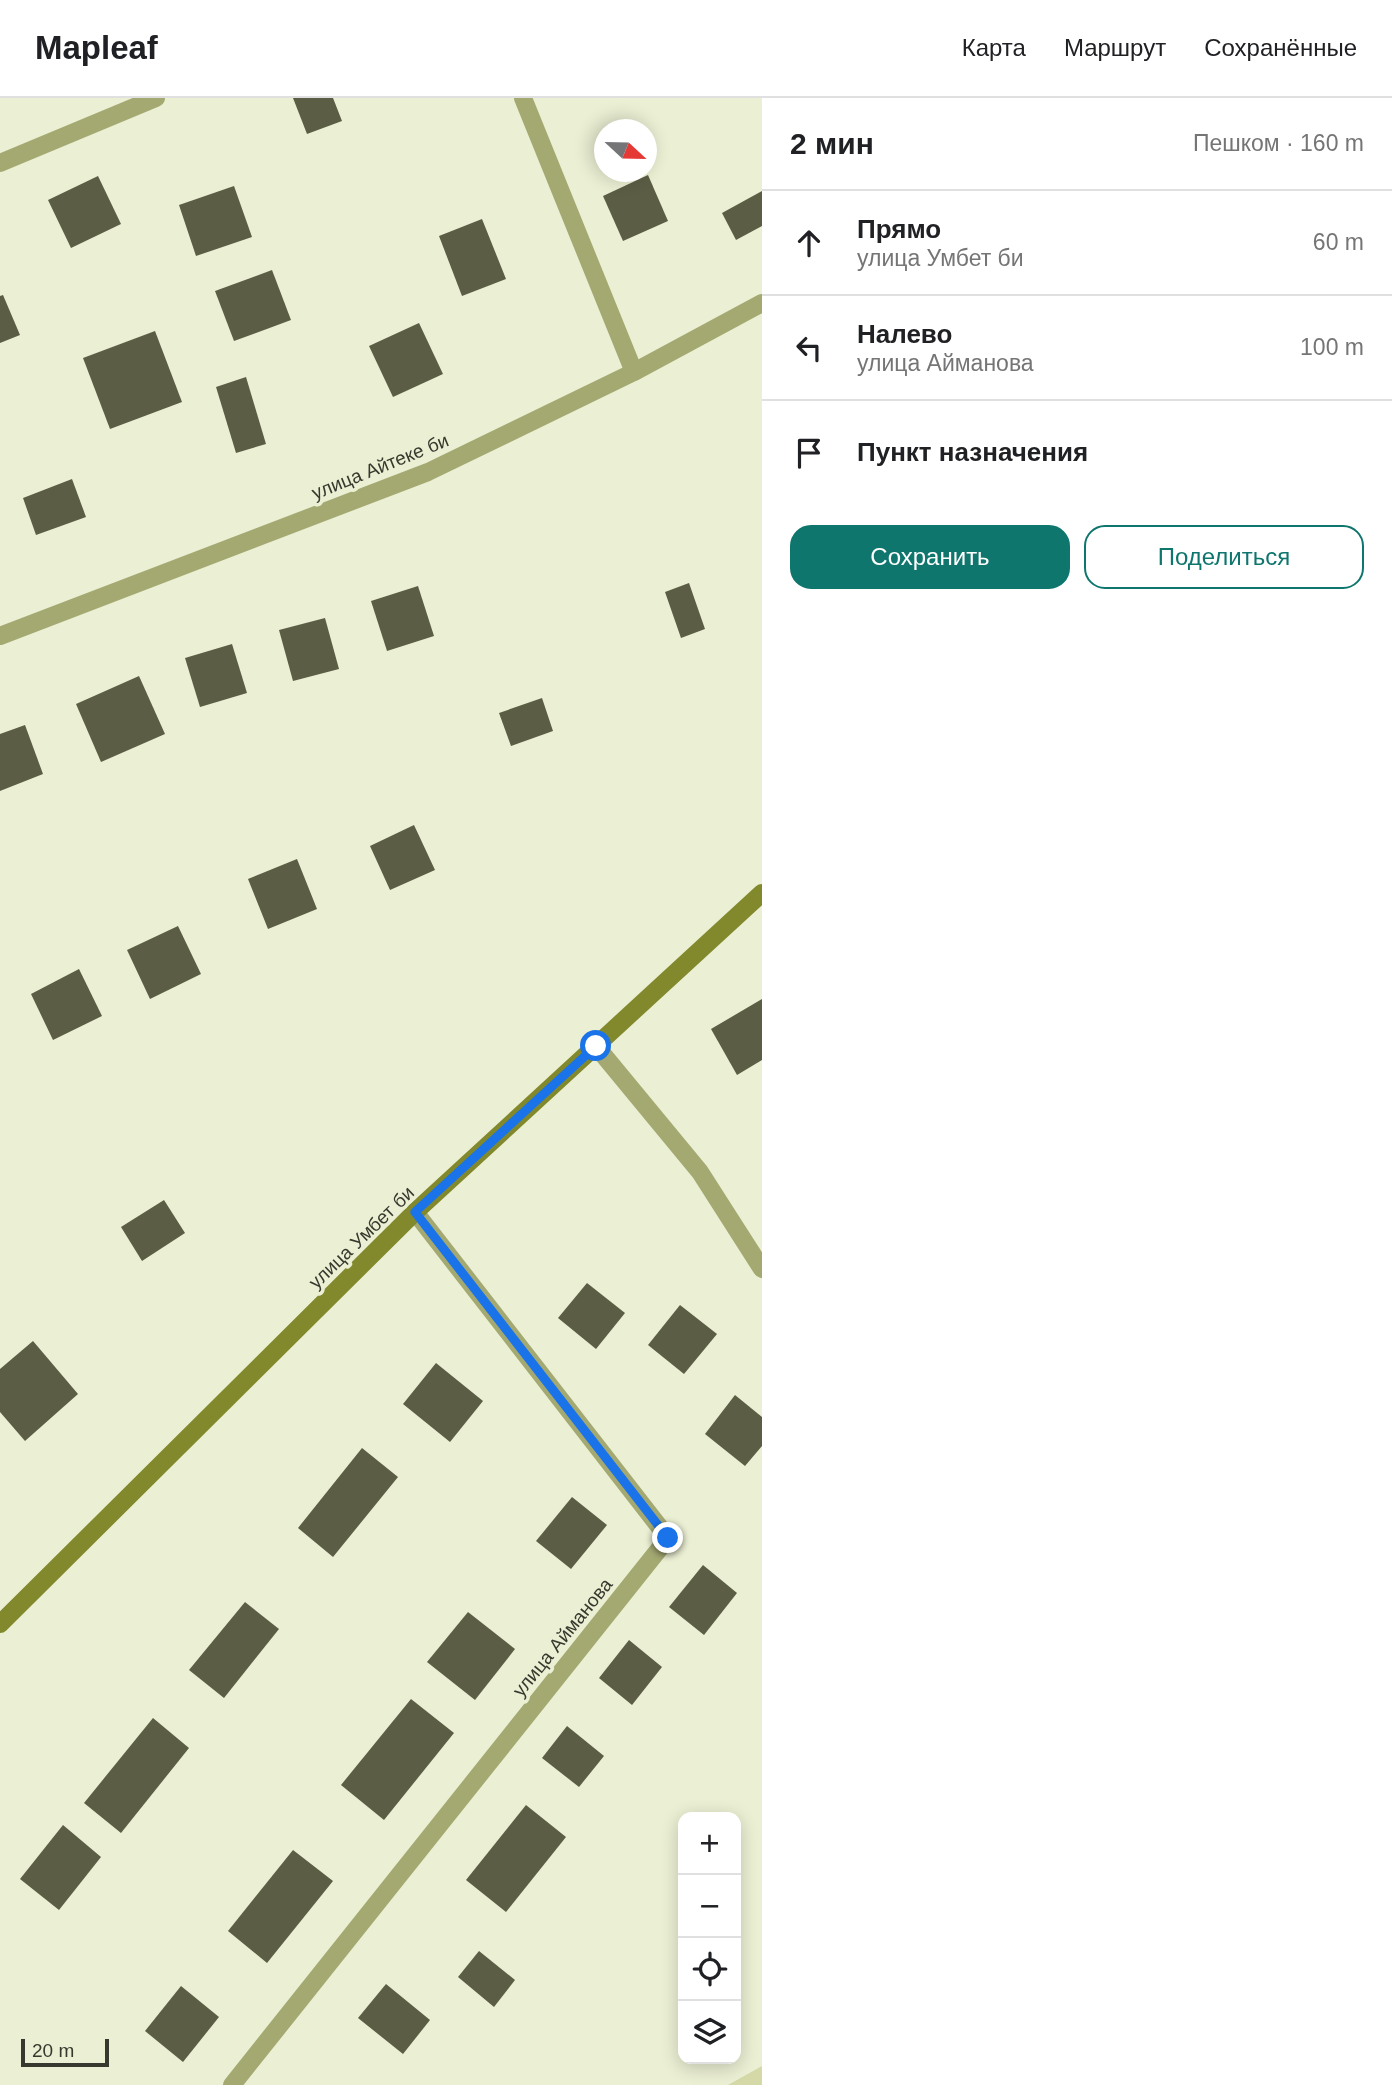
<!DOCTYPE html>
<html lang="ru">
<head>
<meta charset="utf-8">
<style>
  body { margin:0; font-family:Helvetica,sans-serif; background:#f2f2f2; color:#202124 }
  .controls { position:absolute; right:21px; bottom:21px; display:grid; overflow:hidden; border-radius:14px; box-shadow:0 4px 18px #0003 }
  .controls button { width:63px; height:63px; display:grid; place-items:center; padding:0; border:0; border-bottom:2px solid #e0e0e0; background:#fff; color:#202124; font:35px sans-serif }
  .compass { position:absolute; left:594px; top:21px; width:63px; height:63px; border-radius:50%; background:#fff; box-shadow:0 4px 18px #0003; rotate:112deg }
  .scale { position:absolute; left:21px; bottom:18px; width:88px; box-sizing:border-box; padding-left:7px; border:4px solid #38392e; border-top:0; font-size:19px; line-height:24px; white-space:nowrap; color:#38392e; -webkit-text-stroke:5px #ebefd3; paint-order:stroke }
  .stop { position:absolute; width:21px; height:21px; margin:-16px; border:5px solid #1a73e8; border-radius:50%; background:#fff }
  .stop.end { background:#1a73e8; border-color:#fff; box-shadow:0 2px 7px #0008 }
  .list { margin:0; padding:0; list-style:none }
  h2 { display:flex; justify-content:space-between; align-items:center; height:91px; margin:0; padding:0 28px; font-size:30px }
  h2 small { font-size:23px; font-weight:400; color:#757577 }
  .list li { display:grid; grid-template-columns:46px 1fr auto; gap:21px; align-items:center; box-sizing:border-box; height:105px; padding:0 28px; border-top:2px solid #e0e0e0 }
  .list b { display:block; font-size:26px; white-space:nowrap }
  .list p { margin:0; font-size:23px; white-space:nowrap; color:#757577 }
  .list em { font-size:23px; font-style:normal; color:#757577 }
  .actions { display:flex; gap:14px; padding:21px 28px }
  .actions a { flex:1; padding:16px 0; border:2px solid #0f766e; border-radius:21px; text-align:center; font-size:24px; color:#0f766e }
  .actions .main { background:#0f766e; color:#fff }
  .icon { flex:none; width:38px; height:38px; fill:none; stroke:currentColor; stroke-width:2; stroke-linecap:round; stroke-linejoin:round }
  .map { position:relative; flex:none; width:762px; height:1987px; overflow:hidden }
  header { display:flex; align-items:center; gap:42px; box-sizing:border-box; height:98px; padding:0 35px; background:#fff; border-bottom:2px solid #e0e0e0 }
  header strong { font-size:33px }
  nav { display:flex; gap:38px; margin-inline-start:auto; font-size:24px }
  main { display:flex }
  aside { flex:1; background:#fff }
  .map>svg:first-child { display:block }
  .green { fill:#d4d9a7 }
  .building { fill:#5b5d45 }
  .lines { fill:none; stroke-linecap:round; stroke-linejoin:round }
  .street { stroke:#a4a972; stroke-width:18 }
  .secondary { stroke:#82882c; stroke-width:18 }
  .route { stroke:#1a73e8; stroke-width:9 }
  .labels { text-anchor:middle; stroke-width:7; stroke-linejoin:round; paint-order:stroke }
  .street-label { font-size:19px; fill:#38392e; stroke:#ebefd3 }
</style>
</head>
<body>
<header>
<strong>Mapleaf</strong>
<nav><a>Карта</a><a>Маршрут</a><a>Сохранённые</a></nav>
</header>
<main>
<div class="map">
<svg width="762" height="1987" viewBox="0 0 762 1987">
  <rect width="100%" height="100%" fill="#ebefd3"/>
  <polygon class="green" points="762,1968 762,1987 728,1987"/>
  <g class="building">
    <polygon points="293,0 333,0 342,23 307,36"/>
    <polygon points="648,77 668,123 623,143 603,98"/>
    <polygon points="98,78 121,126 71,150 48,102"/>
    <polygon points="234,88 252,139 196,158 179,107"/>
    <polygon points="762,93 762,128 736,142 722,115"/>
    <polygon points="482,121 506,181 462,198 439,138"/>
    <polygon points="272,172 291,222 234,243 215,193"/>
    <polygon points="3,197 20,237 0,245 0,198"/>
    <polygon points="419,225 443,276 393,299 369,248"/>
    <polygon points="155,233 182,304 110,331 83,260"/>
    <polygon points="246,279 266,346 236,355 216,289"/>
    <polygon points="72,381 86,419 36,437 23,400"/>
    <polygon points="689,485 705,531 681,540 665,494"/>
    <polygon points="418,488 434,538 387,553 371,503"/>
    <polygon points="325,520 339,571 293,583 279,532"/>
    <polygon points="232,546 247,595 200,609 185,560"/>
    <polygon points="139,578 165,636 101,664 76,606"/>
    <polygon points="542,600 553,633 511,648 499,615"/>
    <polygon points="25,627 43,676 0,693 0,636"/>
    <polygon points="414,727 435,772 390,792 370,748"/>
    <polygon points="297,761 317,811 268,831 248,781"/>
    <polygon points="178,828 201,876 150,901 127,852"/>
    <polygon points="79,871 102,918 53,942 31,896"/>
    <polygon points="762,901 762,962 737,977 711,931"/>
    <polygon points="164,1102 185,1135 142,1163 121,1129"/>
    <polygon points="587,1185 625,1215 596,1251 558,1220"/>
    <polygon points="680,1207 717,1236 684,1276 648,1247"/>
    <polygon points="33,1243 78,1296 25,1343 0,1314 0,1271"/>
    <polygon points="436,1265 483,1303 450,1344 403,1306"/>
    <polygon points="735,1297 762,1319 762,1348 745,1368 705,1336"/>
    <polygon points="362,1350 398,1379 333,1459 298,1430"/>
    <polygon points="572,1399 607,1427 571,1471 536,1443"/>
    <polygon points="703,1467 737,1495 704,1537 669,1509"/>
    <polygon points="245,1504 279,1531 224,1600 189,1572"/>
    <polygon points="468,1514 515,1551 475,1602 427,1564"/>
    <polygon points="629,1542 662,1569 632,1607 599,1580"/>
    <polygon points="411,1601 454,1635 384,1722 341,1687"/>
    <polygon points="153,1620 189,1650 121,1735 84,1705"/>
    <polygon points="567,1628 604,1658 579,1689 542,1660"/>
    <polygon points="526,1707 566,1739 506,1814 466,1782"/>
    <polygon points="63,1727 101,1759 59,1812 20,1781"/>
    <polygon points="293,1752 333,1783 267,1865 228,1833"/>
    <polygon points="479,1853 515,1882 494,1909 458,1879"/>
    <polygon points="386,1886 430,1922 403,1956 358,1920"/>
    <polygon points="181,1888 219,1919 183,1964 145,1933"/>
  </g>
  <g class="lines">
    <g class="street">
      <polyline points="523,0 634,274"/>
      <polyline points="0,65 156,0"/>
      <polyline points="0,538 428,374 634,274 762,205"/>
      <polyline points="596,948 700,1074 762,1171"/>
      <polyline points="232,1987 668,1440 415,1114"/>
    </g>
    <polyline class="secondary" points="0,1526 415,1114 762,795"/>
  </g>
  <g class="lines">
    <polyline class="route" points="596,948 415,1114 668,1440"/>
  </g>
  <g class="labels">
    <g class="street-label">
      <text transform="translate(380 368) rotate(-22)" y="7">улица Айтеке би</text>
      <text transform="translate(361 1139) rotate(-44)" y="7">улица Умбет би</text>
      <text transform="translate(562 1539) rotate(-51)" y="7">улица Айманова</text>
    </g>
  </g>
</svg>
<div class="controls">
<button>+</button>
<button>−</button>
<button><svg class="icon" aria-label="locate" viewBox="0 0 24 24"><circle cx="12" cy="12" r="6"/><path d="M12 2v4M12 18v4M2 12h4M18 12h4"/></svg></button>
<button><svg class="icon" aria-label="layers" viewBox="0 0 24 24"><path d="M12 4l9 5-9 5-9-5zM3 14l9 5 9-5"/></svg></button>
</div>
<svg class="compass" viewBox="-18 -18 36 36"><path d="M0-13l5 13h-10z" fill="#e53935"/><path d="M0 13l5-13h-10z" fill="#757577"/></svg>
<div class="scale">20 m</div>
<div class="stop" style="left:596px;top:948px"></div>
<div class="stop end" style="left:668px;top:1440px"></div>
</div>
<aside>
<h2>2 мин<small>Пешком · 160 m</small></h2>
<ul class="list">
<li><svg class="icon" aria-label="ahead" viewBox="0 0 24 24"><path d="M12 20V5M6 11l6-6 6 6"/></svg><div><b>Прямо</b><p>улица Умбет би</p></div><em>60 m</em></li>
<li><svg class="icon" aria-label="left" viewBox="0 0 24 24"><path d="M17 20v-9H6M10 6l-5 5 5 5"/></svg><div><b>Налево</b><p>улица Айманова</p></div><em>100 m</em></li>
<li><svg class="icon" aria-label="arrive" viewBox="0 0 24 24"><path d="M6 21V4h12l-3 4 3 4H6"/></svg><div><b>Пункт назначения</b></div></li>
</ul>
<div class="actions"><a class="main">Сохранить</a><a>Поделиться</a></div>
</aside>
</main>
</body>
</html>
